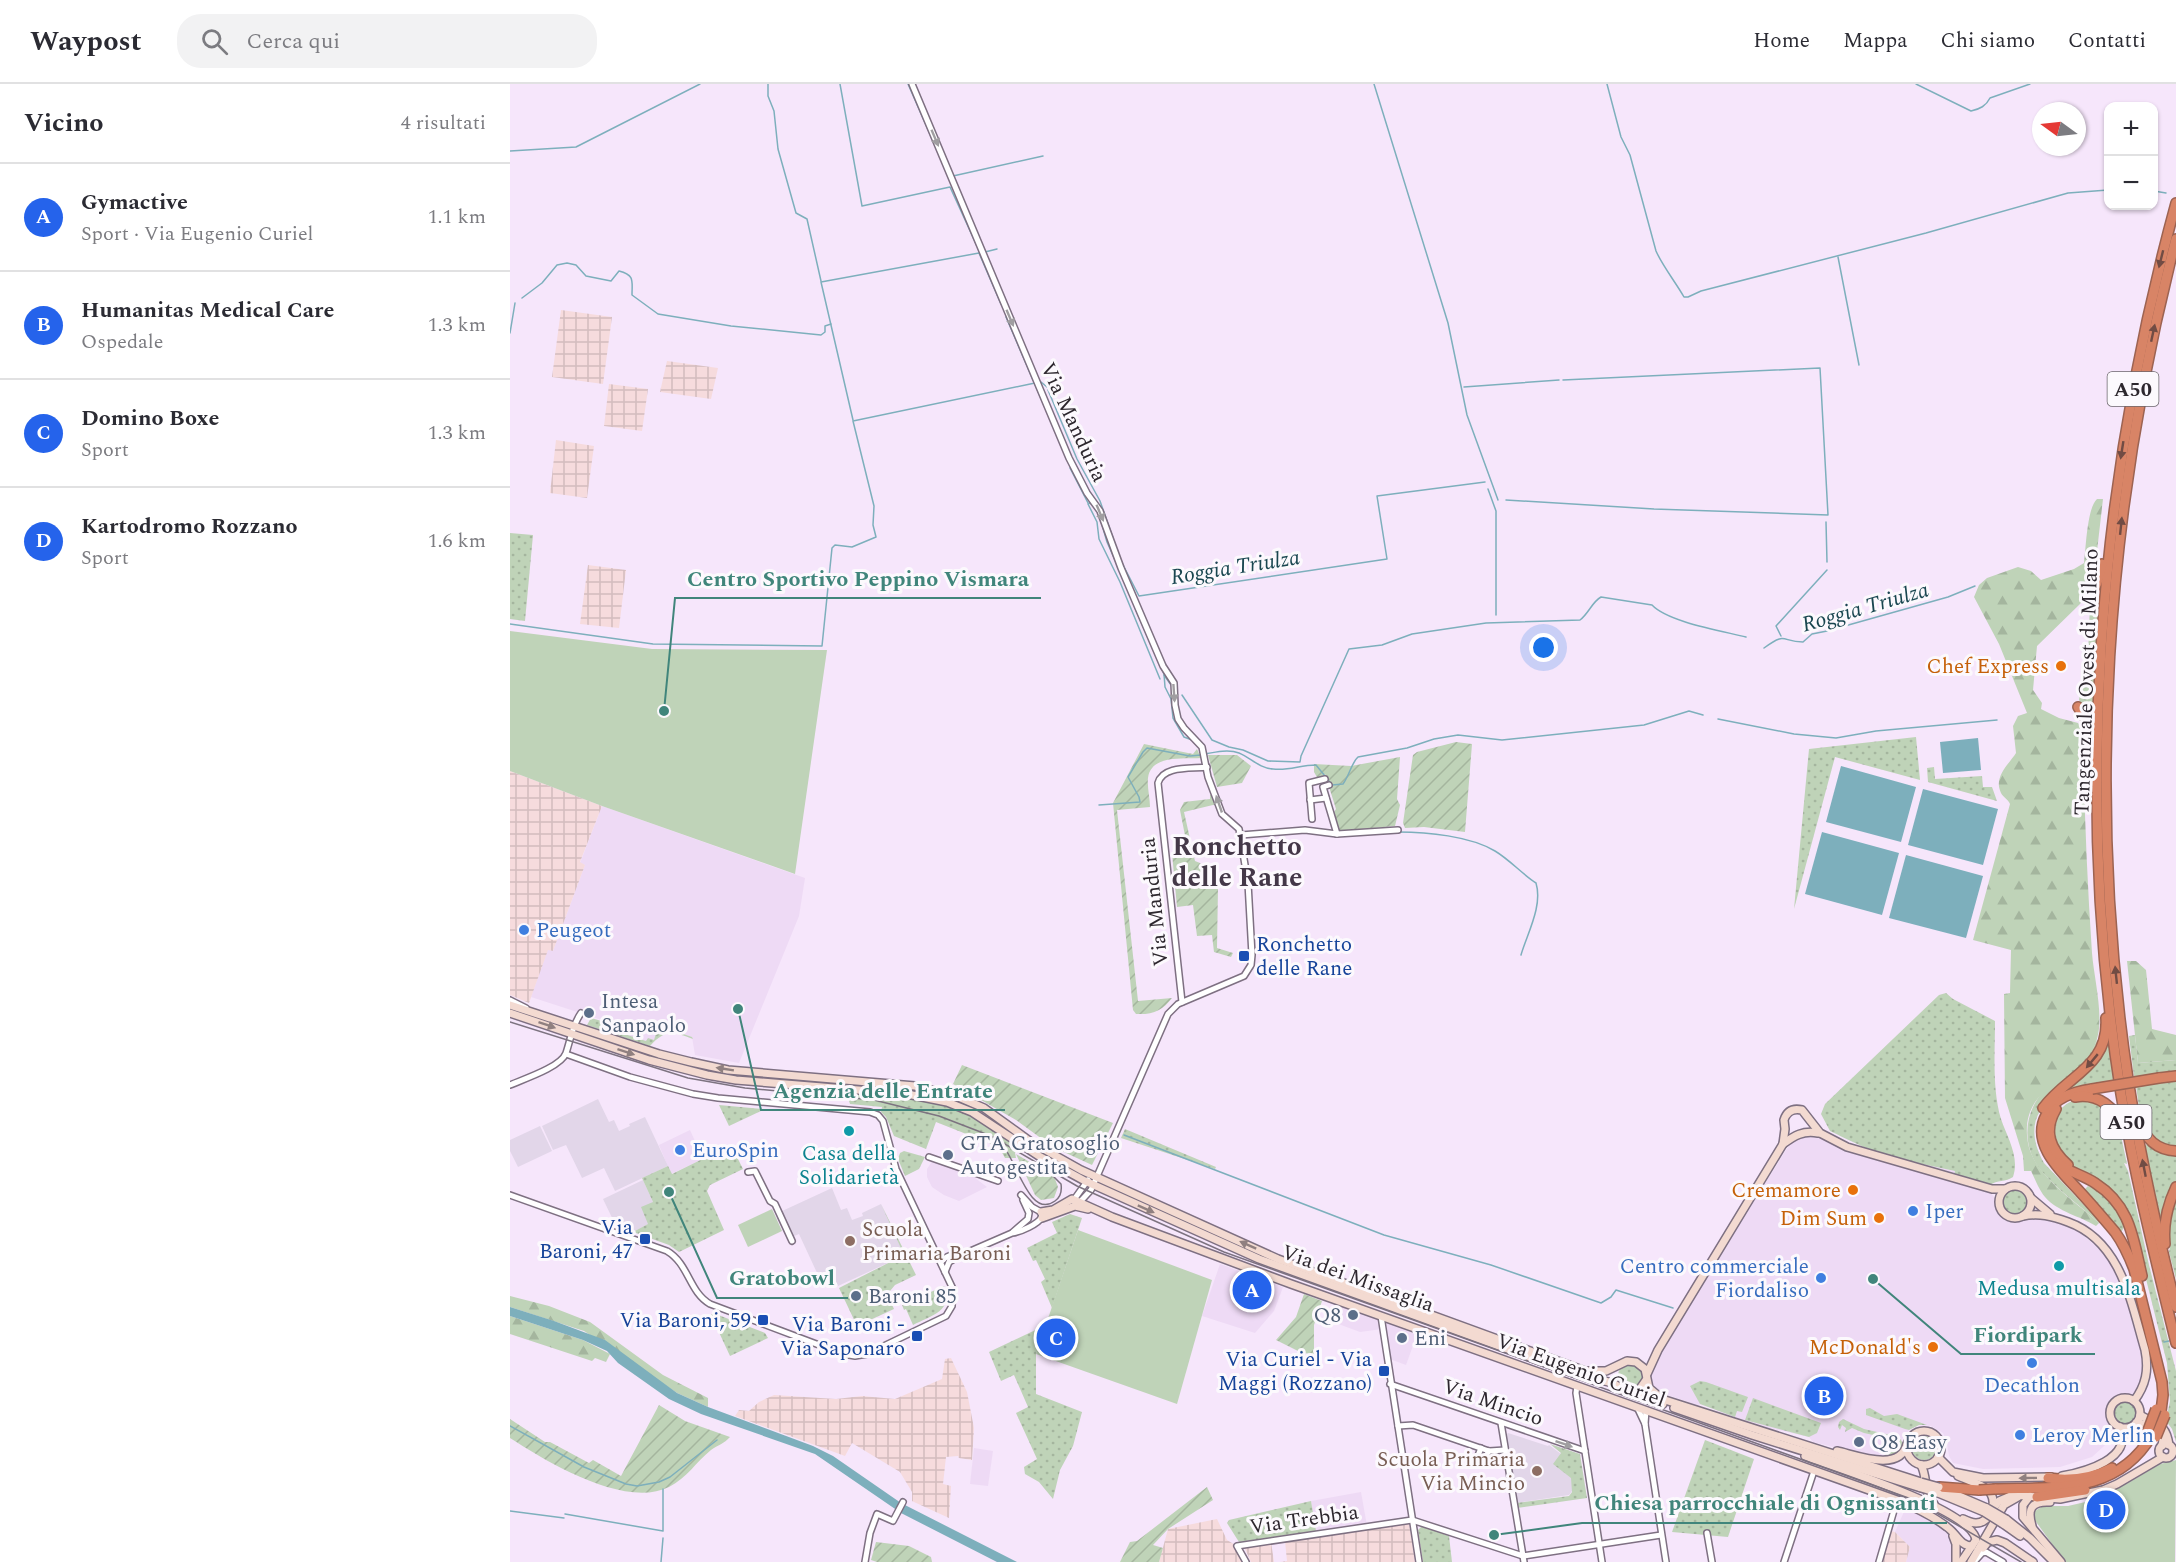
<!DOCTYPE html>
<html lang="it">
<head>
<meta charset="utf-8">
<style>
  body { margin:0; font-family:Spectral,serif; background:#f2f2f3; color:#2b2b33 }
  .controls { position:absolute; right:18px; top:18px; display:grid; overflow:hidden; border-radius:12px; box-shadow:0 2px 4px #0004 }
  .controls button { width:54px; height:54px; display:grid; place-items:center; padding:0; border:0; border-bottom:2px solid #e1e1e2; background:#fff; color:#2b2b33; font:30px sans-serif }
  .compass { position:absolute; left:1522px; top:18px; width:54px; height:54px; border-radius:50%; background:#fff; box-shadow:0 2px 4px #0004; rotate:285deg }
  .you { position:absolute; left:1034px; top:564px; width:21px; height:21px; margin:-15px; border:4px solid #fff; border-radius:50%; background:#1a73e8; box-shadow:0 0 0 9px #1a73e833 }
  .badge { display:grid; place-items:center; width:39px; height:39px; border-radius:50%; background:#2563eb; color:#fff; font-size:20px; font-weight:700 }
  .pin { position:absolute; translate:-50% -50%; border:3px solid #fff; box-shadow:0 2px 6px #0006 }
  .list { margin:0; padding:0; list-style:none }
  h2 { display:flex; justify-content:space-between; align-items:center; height:78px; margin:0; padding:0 24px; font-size:26px }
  h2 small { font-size:20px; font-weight:400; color:#7c7c81 }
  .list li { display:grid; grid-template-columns:39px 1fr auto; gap:18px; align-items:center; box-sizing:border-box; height:108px; padding:0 24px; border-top:2px solid #e1e1e2 }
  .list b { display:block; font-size:22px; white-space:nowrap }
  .list p { margin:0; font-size:20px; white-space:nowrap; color:#7c7c81 }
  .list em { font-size:20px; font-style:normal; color:#7c7c81 }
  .icon { flex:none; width:33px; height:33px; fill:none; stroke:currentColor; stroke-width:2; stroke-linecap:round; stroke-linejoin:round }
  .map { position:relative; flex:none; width:1666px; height:1478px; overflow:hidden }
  header { display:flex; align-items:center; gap:36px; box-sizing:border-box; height:84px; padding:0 30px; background:#fff; border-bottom:2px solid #e1e1e2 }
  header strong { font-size:28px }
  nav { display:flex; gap:33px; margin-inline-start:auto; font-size:21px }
  .search { width:420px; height:54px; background:#f2f2f3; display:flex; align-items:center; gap:15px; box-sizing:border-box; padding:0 21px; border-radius:24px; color:#7c7c81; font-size:22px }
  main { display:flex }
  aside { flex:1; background:#fff }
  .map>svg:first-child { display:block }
  .built { fill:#eedaf5 }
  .industrial { fill:url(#industrial-grid) }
  .education { fill:#e2d6e9 }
  .grass { fill:url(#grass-dots) }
  .forest { fill:url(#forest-firs) }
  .garden { fill:url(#garden-furrows) }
  .pitch { fill:#bfd3b8 }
  .water { fill:#7dafbc }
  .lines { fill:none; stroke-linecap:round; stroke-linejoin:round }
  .stream { stroke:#7dafbc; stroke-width:1.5 }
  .street-casing { stroke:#7e7082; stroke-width:8 }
  .secondary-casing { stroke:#7e7082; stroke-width:10 }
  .highway-casing { stroke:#9c6352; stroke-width:12 }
  .street { stroke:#fff; stroke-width:5 }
  .secondary { stroke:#f3dad1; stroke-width:7 }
  .highway { stroke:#d88466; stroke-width:9 }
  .tram { stroke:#7d7380; stroke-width:1.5 }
  .secondary-bridge-casing { stroke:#7e7082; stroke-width:10; stroke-linecap:butt }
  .highway-bridge-casing { stroke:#9c6352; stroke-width:12; stroke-linecap:butt }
  .secondary-bridge { stroke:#f3dad1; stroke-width:7 }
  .highway-bridge { stroke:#d88466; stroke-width:9 }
  .oneway { fill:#a09ea1 }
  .oneway2 { fill:#714c44 }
  .oneway3 { fill:#908080 }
  .food-dot { fill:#e8710a; stroke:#fcf9fd; stroke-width:2 }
  .shop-dot { fill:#3f7fe0; stroke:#fcf9fd; stroke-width:2 }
  .transit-dot { fill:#1a4fb4; stroke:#fcf9fd; stroke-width:2 }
  .service-dot { fill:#5c6f8a; stroke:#fcf9fd; stroke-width:2 }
  .culture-dot { fill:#0f9aa8; stroke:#fcf9fd; stroke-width:2 }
  .education-dot { fill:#8d6e63; stroke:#fcf9fd; stroke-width:2 }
  .labels { text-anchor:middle; stroke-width:6; stroke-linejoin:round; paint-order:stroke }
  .shield { fill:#fcf9fd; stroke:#6b666c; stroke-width:1.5 }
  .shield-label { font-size:20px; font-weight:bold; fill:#2d272e }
  .street-label { font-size:21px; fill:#2d272e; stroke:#fcf9fd }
  .food-label { font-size:21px; fill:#c56008; stroke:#fcf9fd; text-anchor:end }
  .shop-label { font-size:21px; fill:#366cbe; stroke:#fcf9fd; text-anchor:start }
  .transit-label { font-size:21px; fill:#164399; stroke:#fcf9fd; text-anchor:end }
  .service-label { font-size:21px; fill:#4e5e75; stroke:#fcf9fd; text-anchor:start }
  .culture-label { font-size:21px; fill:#0d838f; stroke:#fcf9fd }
  .education-label { font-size:21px; fill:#785e54; stroke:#fcf9fd; text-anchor:start }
  .water-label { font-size:22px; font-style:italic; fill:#194650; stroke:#fcf9fd }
  .district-label { font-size:27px; font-weight:bold; fill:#443848; stroke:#fcf9fd }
  .leader { fill:none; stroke:#40857b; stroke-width:2 }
  .callout-dot { fill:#40857b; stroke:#fcf9fd; stroke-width:2 }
  .callout-label { font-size:22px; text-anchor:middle; font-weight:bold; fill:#40857b; stroke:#fcf9fd; stroke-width:6; stroke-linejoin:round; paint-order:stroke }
</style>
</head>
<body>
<header>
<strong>Waypost</strong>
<div class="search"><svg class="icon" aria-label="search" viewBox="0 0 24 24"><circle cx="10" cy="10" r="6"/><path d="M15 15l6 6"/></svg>Cerca qui</div>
<nav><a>Home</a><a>Mappa</a><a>Chi siamo</a><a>Contatti</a></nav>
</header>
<main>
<aside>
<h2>Vicino<small>4 risultati</small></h2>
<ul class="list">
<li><span class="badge">A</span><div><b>Gymactive</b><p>Sport · Via Eugenio Curiel</p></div><em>1.1 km</em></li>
<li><span class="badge">B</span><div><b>Humanitas Medical Care</b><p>Ospedale</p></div><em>1.3 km</em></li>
<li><span class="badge">C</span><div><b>Domino Boxe</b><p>Sport</p></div><em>1.3 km</em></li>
<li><span class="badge">D</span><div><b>Kartodromo Rozzano</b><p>Sport</p></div><em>1.6 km</em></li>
</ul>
</aside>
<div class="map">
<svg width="1666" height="1478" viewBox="0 0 1666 1478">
  <defs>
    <pattern id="industrial-grid" width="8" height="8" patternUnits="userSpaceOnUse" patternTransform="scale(1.5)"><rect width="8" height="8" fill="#f6dbdd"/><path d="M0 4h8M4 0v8" fill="none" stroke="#d3bcbe"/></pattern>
    <pattern id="grass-dots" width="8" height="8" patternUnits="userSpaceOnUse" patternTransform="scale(1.5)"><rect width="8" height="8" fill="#bfd3b8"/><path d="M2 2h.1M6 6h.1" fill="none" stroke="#a4b59e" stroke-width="1.8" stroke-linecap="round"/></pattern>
    <pattern id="forest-firs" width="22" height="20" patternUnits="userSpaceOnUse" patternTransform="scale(1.5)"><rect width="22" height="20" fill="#bfd3b8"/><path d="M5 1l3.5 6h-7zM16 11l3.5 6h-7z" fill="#a4b59e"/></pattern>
    <pattern id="garden-furrows" width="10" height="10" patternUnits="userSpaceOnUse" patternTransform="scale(1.5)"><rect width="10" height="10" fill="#bfd3b8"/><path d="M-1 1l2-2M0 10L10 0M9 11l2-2" fill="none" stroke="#a4b59e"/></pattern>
  </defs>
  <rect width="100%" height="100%" fill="#f6e6fb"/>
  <g class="built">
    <polygon points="92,722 295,794 289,832 229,979 185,971 182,953 159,945 150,947 144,956 136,957 93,943 95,937 21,913 38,865 43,867 75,781 70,779"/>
    <polygon points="180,1046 193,1075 161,1090 149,1061"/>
    <polygon points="1301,1049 1409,1087 1417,1080 1445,1087 1478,1106 1484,1113 1490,1132 1496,1137 1508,1138 1531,1132 1562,1142 1594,1169 1609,1186 1634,1277 1634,1290 1630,1305 1624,1311 1612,1309 1604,1313 1598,1322 1596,1334 1610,1352 1605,1352 1582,1373 1550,1383 1473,1385 1443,1379 1439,1372 1437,1359 1433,1349 1421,1342 1409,1341 1400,1345 1392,1355 1394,1362 1383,1373 1369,1374 1303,1358 1299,1353 1260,1344 1215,1330 1192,1320 1187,1321 1146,1307 1141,1302 1139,1290 1142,1281 1276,1066 1283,1056"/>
    <polygon points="419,1073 466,1090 465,1094 477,1103 449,1117 434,1111 422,1103 417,1093 417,1085 421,1079"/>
    <polygon points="710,1180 773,1203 764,1227 745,1249 692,1232"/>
    <polygon points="824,1215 909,1245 896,1281 877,1274 872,1245 850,1248 823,1238"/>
    <polygon points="464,1364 483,1367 478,1402 460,1400"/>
    <polygon points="851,1408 857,1442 806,1450 801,1417"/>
    <polygon points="1397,1421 1441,1446 1446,1478 1396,1478 1400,1463 1385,1448"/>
  </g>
  <g class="industrial">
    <polygon points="51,226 102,233 93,300 42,293"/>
    <polygon points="157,277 208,284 201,315 150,308"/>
    <polygon points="99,300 138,305 132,347 94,342"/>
    <polygon points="46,356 84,362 77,414 40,409"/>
    <polygon points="78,481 116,486 109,544 70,540"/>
    <polygon points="0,687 92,722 70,778 75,781 43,867 38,866 19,919 0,911"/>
    <polygon points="441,1274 457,1308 464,1344 462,1376 449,1374 448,1372 436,1373 433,1400 441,1402 439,1434 404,1418 402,1417 402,1408 390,1388 342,1359 335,1372 225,1332 229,1326 239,1327 249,1318 264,1311 326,1315 352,1312 385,1315 432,1295 435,1275"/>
    <polygon points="707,1435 717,1456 727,1462 736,1478 649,1478 658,1445"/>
    <polygon points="899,1438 905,1478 770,1478 777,1477 775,1457"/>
    <polygon points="1378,1446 1385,1448 1400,1463 1396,1478 1369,1478"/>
    <polygon points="761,1458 764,1478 741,1478 735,1465 736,1463"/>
  </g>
  <g class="education">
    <polygon points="88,1015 99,1038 104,1036 109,1047 120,1042 119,1040 135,1033 158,1082 105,1107 94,1084 72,1094 56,1061 43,1066 32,1042"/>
    <polygon points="30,1042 42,1067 8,1083 0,1067 0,1056"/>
    <polygon points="133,1096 143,1118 139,1140 123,1148 106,1142 93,1115"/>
    <polygon points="322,1104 331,1126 337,1124 342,1136 353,1132 352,1129 371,1120 395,1171 328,1202 321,1186 308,1191 289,1150 282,1153 270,1128"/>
    <polygon points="998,1349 1038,1362 1039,1361 1051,1370 1062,1394 1062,1407 1059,1411 1006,1419 995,1352"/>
  </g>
  <g class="grass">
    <polygon points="0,449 23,451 15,537 0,535"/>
    <polygon points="1588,504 1589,505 1582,636 1569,616 1572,592 1578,573 1580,518"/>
    <polygon points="1406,653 1410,696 1325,673 1284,825 1299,665"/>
    <polygon points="1424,683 1425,695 1472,692 1473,703 1482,703 1487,717 1418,698 1417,684"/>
    <path d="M 1436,909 L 1443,915 L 1485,937 C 1485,968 1482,1005 1491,1035 C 1497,1053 1510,1073 1503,1093 C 1496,1098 1487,1096 1480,1101 L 1444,1091 L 1445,1087 C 1420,1081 1396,1078 1372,1070 C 1354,1064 1337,1055 1320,1047 L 1311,1030 L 1315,1020 L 1429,911 Z"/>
    <path d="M 81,934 L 95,938 L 93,943 L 136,957 L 138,954 L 144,956 L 147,946 L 159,945 L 182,953 L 183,955 C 161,947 155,946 140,962 L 77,941 Z"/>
    <polygon points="1625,951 1628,979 1666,976 1666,988 1624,993 1619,952"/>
    <polygon points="1598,955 1604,997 1552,1007"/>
    <path d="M 1587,956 L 1591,956 C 1587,963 1584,971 1579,976 C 1551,1012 1504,1024 1534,1079 L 1590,1138 L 1589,1139 C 1571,1122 1550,1108 1534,1090 C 1514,1069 1512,1038 1528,1014 C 1539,997 1567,977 1583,964 Z"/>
    <polygon points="1666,996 1666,1065 1649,1061 1633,1041 1630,1031 1632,1028 1629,1023 1626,1002"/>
    <path d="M 345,1009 C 382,1012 419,1014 454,1029 C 473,1037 491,1052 508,1064 L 505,1069 L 506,1074 L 495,1074 L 489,1063 L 426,1038 L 416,1065 L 384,1052 L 376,1033 L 371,1028 L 372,1023 L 340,1020 L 339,1017 Z"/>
    <path d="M 1577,1014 L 1596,1022 L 1608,1038 L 1617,1080 L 1614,1079 L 1618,1087 L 1639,1181 L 1666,1287 L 1666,1358 L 1662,1345 L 1656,1337 L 1660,1317 L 1657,1279 L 1620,1131 L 1602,1107 L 1587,1095 L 1559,1080 L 1543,1057 C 1544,1033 1548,1016 1577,1014 Z"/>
    <polygon points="209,1021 252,1025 253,1026 219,1042"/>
    <polygon points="615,1045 706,1083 705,1085 611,1054"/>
    <polygon points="1639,1059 1666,1070 1666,1099 1661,1107 1651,1136 1635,1062"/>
    <polygon points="221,1061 233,1085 200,1101 197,1107 214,1146 169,1168 159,1161 123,1148 138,1140 131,1123 143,1118 132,1094 158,1082 162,1090"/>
    <polygon points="394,1067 415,1073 409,1085 395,1092 388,1075 390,1069"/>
    <path d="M 1578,1102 C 1598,1110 1606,1123 1615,1141 L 1612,1147 L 1608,1147 L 1574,1106 Z"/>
    <circle cx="1505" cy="1118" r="12"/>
    <polygon points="1666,1108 1666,1195 1659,1168 1660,1163 1657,1163 1656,1143"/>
    <polygon points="371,1120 406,1191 385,1201 380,1207 379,1214 384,1225 347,1242 329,1204 394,1171"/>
    <polygon points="560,1130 572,1134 542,1224 531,1198 535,1195 526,1176 523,1177 517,1164 547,1149 542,1138"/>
    <path d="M 434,1202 C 445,1226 421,1232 403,1241 L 396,1225 L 394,1226 L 392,1221 Z"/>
    <polygon points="203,1229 255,1249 258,1254 220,1272 201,1231"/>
    <polygon points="536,1241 526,1270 526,1310 572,1328 563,1362 550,1386 543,1415 529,1398 515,1390 514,1383 527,1375 506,1329 518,1323 504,1291 491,1297 479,1268"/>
    <circle cx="1121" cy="1292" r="13"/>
    <polygon points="1190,1297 1196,1298 1238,1313 1232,1328 1227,1327 1225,1333 1190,1320 1180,1302"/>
    <polygon points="1243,1314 1311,1339 1307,1349 1299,1353 1235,1336"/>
    <circle cx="1615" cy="1329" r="12"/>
    <polygon points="1360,1324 1374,1332 1387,1330 1417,1341 1409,1341 1399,1346 1395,1345 1356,1331 1356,1325"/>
    <polygon points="1333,1335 1354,1345 1389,1353 1394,1361 1387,1371 1376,1374 1372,1353 1354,1349 1342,1344 1335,1348 1336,1344 1332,1341 1330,1346 1328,1343 1329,1338"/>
    <circle cx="1414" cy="1364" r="12"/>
    <polygon points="1195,1356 1244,1375 1218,1453 1162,1448"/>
    <polygon points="1040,1360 1070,1370 1077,1414 1007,1424 1006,1419 1059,1412 1062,1408 1061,1394 1043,1380 1051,1369"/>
    <polygon points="801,1417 806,1447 729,1458 717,1439 719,1436"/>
    <polygon points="912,1442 939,1452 942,1478 913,1478 908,1446"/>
  </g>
  <g class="forest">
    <path d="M 1587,415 L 1593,415 L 1583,502 L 1570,520 L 1527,562 L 1523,606 L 1532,619 L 1531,625 L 1549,634 L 1568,639 L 1573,647 C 1574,721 1577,795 1582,869 C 1584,894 1594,932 1587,955 C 1576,996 1507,997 1518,1059 C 1524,1092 1566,1117 1589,1139 L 1586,1142 C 1570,1132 1548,1128 1535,1113 C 1529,1106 1525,1095 1521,1087 L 1514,1087 L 1513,1072 L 1495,1014 L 1494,910 L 1500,909 L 1501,866 L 1463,856 L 1500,720 C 1498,715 1493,713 1491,709 C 1483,693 1499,680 1506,669 L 1503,642 L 1508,632 L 1517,629 L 1489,560 L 1464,513 L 1469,501 L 1477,494 L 1508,483 L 1521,487 L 1531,496 L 1564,485 L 1574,479 C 1576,464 1577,424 1587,415 Z"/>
    <polygon points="1617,877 1626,877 1636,886 1642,945 1666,951 1666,976 1628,979"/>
    <polygon points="0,1212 39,1222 80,1238 153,1291 198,1314 198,1323 167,1309 74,1247 0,1223"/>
    <polygon points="0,1232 73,1256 100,1270 96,1278 85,1274 82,1277 0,1250"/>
  </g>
  <g class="garden">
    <polygon points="946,658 962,660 955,748 914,743 895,744 893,739 903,671 907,668"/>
    <path d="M 634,660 L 683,670 L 687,665 L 691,674 C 675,675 641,670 638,694 C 637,703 640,714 640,723 L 607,726 L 628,917 L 662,914 C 653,926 643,931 626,930 L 623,926 L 603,719 Z"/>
    <polygon points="698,671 727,671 741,682 732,699 707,703"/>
    <polygon points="890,673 887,715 890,721 885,742 829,747 824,728 826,725 815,690 808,695 804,688 804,680 841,682"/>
    <polygon points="704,710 707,720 674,728 685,777 690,779 708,804 707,864 723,869 721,873 704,868 702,851 687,852 683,821 667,823 662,769 678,767 670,726 674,718 700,715 700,711"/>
    <polygon points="452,981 603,1039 582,1081 543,1063 506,1036 443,1000"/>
    <polygon points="506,1070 540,1090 545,1095 548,1103 544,1114 531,1116 525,1111"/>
    <polygon points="794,1210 812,1217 804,1241 804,1270 792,1269 766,1256 786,1233"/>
    <path d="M 149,1321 L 175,1337 L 220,1353 C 214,1360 208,1361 201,1366 C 186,1378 177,1394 159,1403 C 115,1425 37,1378 0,1354 L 0,1335 L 35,1358 L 40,1358 L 79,1379 L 83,1376 L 111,1392 Z"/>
    <polygon points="697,1403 703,1416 658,1445 643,1461 653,1464 649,1478 610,1478 620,1458 627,1457"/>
    <polygon points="366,1458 399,1462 421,1473 422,1478 367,1478 361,1476"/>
  </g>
  <g class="pitch">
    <polygon points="0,547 142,565 317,566 285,790 92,722 0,687"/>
    <polygon points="262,1125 272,1147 238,1163 228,1141"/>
    <polygon points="568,1146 702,1196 667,1320 526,1270"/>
    <polygon points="1666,1376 1665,1478 1555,1478 1524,1435 1525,1427 1533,1422 1558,1422 1584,1416 1618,1399 1650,1380"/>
  </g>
  <g class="water">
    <polygon points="1468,654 1471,686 1433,689 1430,658"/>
    <polygon points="1331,682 1406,703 1391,758 1316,738"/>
    <polygon points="1413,705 1488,725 1473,781 1398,761"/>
    <polygon points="1312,748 1389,769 1372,831 1295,810"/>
    <polygon points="1396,771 1473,792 1456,854 1379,834"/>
    <polygon points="0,1223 44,1237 95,1256 167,1309 198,1323 303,1362 323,1372 391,1419 507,1478 487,1478 391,1429 305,1370 191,1330 159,1315 108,1279 97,1267 73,1256 0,1232"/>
  </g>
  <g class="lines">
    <g class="stream">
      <polyline points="258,0 258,12 264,27 268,65 286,129 297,135 311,197"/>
      <polyline points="330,0 352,122 440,103 467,162"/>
      <polyline points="398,0 423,57"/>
      <polyline points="864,0 938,239 957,331 988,416"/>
      <path d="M 1097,0 L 1111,53 L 1120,71 L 1146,167 C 1152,181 1166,199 1174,213 L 1178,213 L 1191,207 L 1416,149 L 1558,109 L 1598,106"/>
      <path d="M 1406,0 L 1461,27 C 1470,25 1476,22 1480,14 L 1520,0"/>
      <polyline points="0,67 66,63 190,0"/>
      <polyline points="443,92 533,72"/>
      <polyline points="444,94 475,168 487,165"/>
      <polyline points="1644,107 1656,109"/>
      <polyline points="1328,173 1349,281"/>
      <path d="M 12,214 L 32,199 L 47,181 L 57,179 L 66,181 L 76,192 L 101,197 L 109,187 C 125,191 122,197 122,211 L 148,230 L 221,242 L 311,251 L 315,248 L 315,242 L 321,240"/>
      <polyline points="496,233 536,326"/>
      <polyline points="0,249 5,219"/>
      <polyline points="531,298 537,303"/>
      <polyline points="954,303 1049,296"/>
      <polyline points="538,306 567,375 590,417 603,454"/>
      <polyline points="343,336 311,198 469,169 491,220"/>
      <polyline points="560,384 578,419 582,420"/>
      <polyline points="978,405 986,427 986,531"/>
      <polyline points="996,416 1144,425 1318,431 1310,284 1053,296"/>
      <polyline points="578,420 587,438 589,455 610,498 650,595"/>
      <polyline points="591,437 597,458 613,494"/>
      <polyline points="1316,438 1317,478"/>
      <polyline points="610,475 629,512 877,475 867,412 975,398"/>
      <polyline points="625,524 654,590 655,603 661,615 663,634 674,653 682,656"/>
      <polyline points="0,540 143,560 312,562 322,464 325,461 342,463 366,453 363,441 364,422 343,337 525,299"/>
      <polyline points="1271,552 1266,542 1317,486"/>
      <path d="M 1254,564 C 1277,547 1271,558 1293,558 L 1302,550 L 1317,547 L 1438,513 L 1465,502"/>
      <polyline points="654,591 661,601"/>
      <path d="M 672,611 L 702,656 L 719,663 L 733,666 L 758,677 L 790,678 L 791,672 L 839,565 L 872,561 L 902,550 L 976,539 L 1070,536 C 1079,529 1082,518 1091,513 L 1142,521 C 1158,538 1212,547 1236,553"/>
      <polyline points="1208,635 1284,650 1326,654 1366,647 1487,636"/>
      <path d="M 695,670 C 705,668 719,665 729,669 C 741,674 749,684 763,685 C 779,687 790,681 806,681 L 815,692"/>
      <path d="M 818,696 L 822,701 L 833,700 C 839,692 842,678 848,673 L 897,664 L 924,655 L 948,651 L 992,656 L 1134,641 L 1179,627 L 1193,631"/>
      <polyline points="589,721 630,718 629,713 618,693 633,668 637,664 680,672 691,671"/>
      <path d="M 888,748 C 917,748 960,752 985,767 C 1000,776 1012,790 1026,799 C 1033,822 1017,850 1011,871"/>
      <polyline points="614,1051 874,1151 981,1181 1091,1219 1101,1213 1106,1206 1163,1224"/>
      <polyline points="1654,1258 1659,1257"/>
      <polyline points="0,1342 74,1383 116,1400 127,1402 149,1398 160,1393 207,1356"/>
      <polyline points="0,1427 54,1434"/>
      <polyline points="55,1430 153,1447 153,1405"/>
      <polyline points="151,1478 153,1454"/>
    </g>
    <defs>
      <g id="street">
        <polyline points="402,0 559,374 577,409 590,427 611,484 653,582 664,599 665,621 668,635 674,644 692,663 698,693 712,730 729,745 738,799 742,871 741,881 734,892 668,920 658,930 581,1106 568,1120"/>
        <polyline points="819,701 813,703 827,750"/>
        <polyline points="800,716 816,714"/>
        <polyline points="802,735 799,699 815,695"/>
        <polyline points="731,751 795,746 827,750 888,746"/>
        <polyline points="0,916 16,924"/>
        <path d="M 672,918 L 648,699 C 653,681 682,685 697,683"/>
        <path d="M 0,1001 C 14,995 51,983 56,969 C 61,954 62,942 71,929"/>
        <polyline points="419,1073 488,1097"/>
        <polyline points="238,1088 245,1087 260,1117 265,1120 282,1157"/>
        <path d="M 0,1111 L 157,1167 C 179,1180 179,1208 200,1220 L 333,1270 L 345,1272 L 357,1270 L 436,1232 L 442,1222 L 443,1205 L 386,1085 L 373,1037 L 368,1031 L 360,1028 L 208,1014 L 183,1010 L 120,993 L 56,970"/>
        <polyline points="563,1117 578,1096"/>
        <polyline points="503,1148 518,1135 519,1129 513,1116"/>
        <path d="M 431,1178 C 436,1172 441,1169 449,1172"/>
        <path d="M 435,1188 L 439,1178 L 449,1172 L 502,1149 C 511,1148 528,1140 532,1133 L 531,1128 L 522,1123 L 511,1111"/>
        <polyline points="871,1232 909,1478"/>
        <polyline points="880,1300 1075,1367"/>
        <polyline points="1067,1302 1066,1309 1092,1478"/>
        <polyline points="1127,1323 1135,1340"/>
        <polyline points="1136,1326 1135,1340 1156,1478"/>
        <polyline points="991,1339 1014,1478"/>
        <polyline points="888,1342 903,1341 979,1367 995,1366"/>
        <polyline points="971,1364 967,1374 969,1376 974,1375 979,1367"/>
        <polyline points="1197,1449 1202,1478"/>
        <polyline points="355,1478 360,1449 367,1430 383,1437 393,1418"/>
        <polyline points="736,1478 727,1462 902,1436 1013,1472 1151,1451"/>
        <polyline points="1274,1478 1304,1387"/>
        <polyline points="1369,1478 1387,1416"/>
        <polyline points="1464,1478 1472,1469 1476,1468 1493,1478"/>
      </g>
      <g id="secondary">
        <polyline points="0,921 149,970 181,978 218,986 405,1002 446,1012 474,1024 521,1058 571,1086 768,1175 1075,1287 1096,1287 1117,1277 1126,1278 1135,1285 1139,1304 1152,1315 1411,1398"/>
        <polyline points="0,929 139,976 197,991 226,996 397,1010 437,1018 462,1028 529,1072 575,1097 749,1175 1069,1291 1103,1299 1116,1308 1129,1306 1136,1296"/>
        <path d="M 1273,1060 C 1284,1052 1293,1046 1308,1049"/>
        <circle cx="1505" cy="1118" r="16"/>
        <polyline points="1521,1114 1540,1130"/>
        <path d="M 531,1128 L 543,1126 L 562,1115 L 602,1133 L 781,1200 L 1387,1416 C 1404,1423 1423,1432 1437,1443 C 1447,1450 1450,1462 1462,1462"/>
        <path d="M 1513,1132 C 1529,1129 1542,1132 1558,1138 C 1611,1157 1621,1218 1635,1266 C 1639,1286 1636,1301 1624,1317"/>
        <polyline points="532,1134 565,1122 578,1125"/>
        <path d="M 1137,1290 L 1148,1266 L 1273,1060 L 1275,1045 L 1274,1036 C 1277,1027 1283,1024 1292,1026 L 1310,1049 L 1337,1063 L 1482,1105 L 1495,1105"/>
        <polyline points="1125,1308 1153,1320"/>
        <circle cx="1615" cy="1329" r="15"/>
        <polyline points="1164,1324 1242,1351 1411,1404"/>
        <path d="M 1630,1331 C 1647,1341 1656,1339 1659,1361"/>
        <path d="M 1626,1339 C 1642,1341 1657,1343 1652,1362"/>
        <circle cx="1414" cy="1364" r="17"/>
        <circle cx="1656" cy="1367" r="7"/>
        <path d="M 1327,1367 C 1346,1371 1390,1389 1397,1360"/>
        <path d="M 1295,1372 C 1324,1383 1463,1426 1466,1456 L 1451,1478"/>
        <polyline points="1428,1373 1443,1388 1473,1394 1541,1393"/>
        <path d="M 1411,1381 C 1418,1394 1413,1408 1424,1420"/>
        <path d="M 1448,1392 C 1457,1396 1476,1401 1481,1410 C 1487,1421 1479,1439 1466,1439 C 1462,1439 1457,1437 1453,1435"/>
        <path d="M 1552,1392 C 1574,1388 1624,1375 1610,1343"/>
        <polyline points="1435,1406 1477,1424"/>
        <polyline points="1428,1409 1474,1428"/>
        <polyline points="1520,1412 1513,1421 1513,1433 1551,1478"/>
        <polyline points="1481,1428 1489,1417 1503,1411 1550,1415 1593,1406 1607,1400 1653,1373"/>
        <polyline points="1496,1435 1520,1454 1544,1478"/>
        <polyline points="1493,1440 1510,1452"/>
        <path d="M 1522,1442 C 1517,1425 1521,1417 1540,1418"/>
        <polyline points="1443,1452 1446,1460 1446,1478"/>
        <polyline points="1473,1464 1478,1458 1487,1456 1495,1459 1523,1478"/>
        <polyline points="1461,1478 1494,1421 1508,1413"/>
      </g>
      <g id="highway">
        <path d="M 1666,119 C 1587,408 1564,713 1611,1010 C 1625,1094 1646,1177 1666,1259"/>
        <path d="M 1666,155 C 1595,429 1576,714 1618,995 C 1630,1072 1647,1147 1666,1223"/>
        <polyline points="1579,513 1587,499 1592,480"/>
        <polyline points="1568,623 1580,641 1581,668"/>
        <polyline points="1649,994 1666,992"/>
        <path d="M 1582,1005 C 1563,1008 1545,1013 1536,1031 C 1520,1061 1553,1089 1571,1109 C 1583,1122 1594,1135 1605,1148 C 1613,1159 1619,1172 1624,1185 L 1652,1298 L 1653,1311 L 1651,1327"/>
        <path d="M 1565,1013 C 1587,1009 1607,1023 1612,1045"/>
        <path d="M 1533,1024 C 1557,991 1599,983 1596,934"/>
        <path d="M 1546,1025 C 1533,1047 1540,1065 1558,1081"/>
        <path d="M 1630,1037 C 1635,1055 1647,1066 1666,1067"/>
        <path d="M 1548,1079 C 1558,1088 1573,1091 1585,1099 C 1621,1122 1623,1154 1632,1192"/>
        <path d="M 1655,1160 C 1653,1140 1657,1122 1666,1103"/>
        <path d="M 1538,1394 C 1561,1397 1581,1395 1602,1384"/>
        <polyline points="1429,1403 1469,1406"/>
        <path d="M 1485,1405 C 1545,1403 1607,1411 1642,1351"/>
        <polyline points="1527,1413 1575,1406"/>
      </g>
    </defs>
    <use href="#street" class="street-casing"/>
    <use href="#secondary" class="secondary-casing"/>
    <use href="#highway" class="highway-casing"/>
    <use href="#street" class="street"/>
    <use href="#secondary" class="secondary"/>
    <use href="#highway" class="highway"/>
    <g class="tram">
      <polyline points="0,938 178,994 235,1004 364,1016 429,1032 481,1052 567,1102 714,1168 1404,1416 1511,1478"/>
      <path d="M 492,1061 C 506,1074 519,1136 545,1117 C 551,1113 552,1107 551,1100 L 541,1090"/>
    </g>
    <defs>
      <g id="secondary-bridge">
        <polyline points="1411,1398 1429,1403"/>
        <polyline points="1411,1404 1428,1409"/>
        <polyline points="1477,1424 1496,1435"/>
        <polyline points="1474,1428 1493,1440"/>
      </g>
      <g id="highway-bridge">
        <polyline points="1582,1005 1649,994"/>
        <polyline points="1637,1349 1646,1325"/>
        <polyline points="1646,1353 1655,1331"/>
        <polyline points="1469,1406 1485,1405"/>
      </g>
    </defs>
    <use href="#secondary-bridge" class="secondary-bridge-casing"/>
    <use href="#highway-bridge" class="highway-bridge-casing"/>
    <use href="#secondary-bridge" class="secondary-bridge"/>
    <use href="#highway-bridge" class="highway-bridge"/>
  </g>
  <defs><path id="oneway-solid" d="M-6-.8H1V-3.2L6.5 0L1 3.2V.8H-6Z" transform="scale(1.5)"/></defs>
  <g class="oneway">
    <use href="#oneway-solid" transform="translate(425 54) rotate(67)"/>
    <use href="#oneway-solid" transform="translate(500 234) rotate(67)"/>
    <use href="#oneway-solid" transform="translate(590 429) rotate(67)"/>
    <use href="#oneway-solid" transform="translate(664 609) rotate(86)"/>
    <use href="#oneway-solid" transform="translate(709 720) rotate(-109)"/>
    <use href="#oneway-solid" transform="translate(1054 1360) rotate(19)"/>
  </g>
  <g class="oneway2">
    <use href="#oneway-solid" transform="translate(1651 175) rotate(104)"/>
    <use href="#oneway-solid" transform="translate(1643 249) rotate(-78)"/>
    <use href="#oneway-solid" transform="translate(1612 366) rotate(99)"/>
    <use href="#oneway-solid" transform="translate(1611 442) rotate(-84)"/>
    <use href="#oneway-solid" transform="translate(1606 891) rotate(-96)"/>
    <use href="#oneway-solid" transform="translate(1582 977) rotate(130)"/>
    <use href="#oneway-solid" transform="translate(1634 1084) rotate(-101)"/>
  </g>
  <g class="oneway3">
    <use href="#oneway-solid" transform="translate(37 941) rotate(19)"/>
    <use href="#oneway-solid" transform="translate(116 968) rotate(18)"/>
    <use href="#oneway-solid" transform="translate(215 985) rotate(-171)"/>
    <use href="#oneway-solid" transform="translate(636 1125) rotate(24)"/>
    <use href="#oneway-solid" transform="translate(738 1161) rotate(-156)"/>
    <use href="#oneway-solid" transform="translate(1518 1394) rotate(179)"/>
  </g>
  <g class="food-dot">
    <circle cx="1551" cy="582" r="6"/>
    <circle cx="1343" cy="1106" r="6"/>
    <circle cx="1369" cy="1134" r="6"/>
    <circle cx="1423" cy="1263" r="6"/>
  </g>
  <g class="shop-dot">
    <circle cx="14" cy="846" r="6"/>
    <circle cx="170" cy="1066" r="6"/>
    <circle cx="1403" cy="1127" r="6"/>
    <circle cx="1311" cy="1194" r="6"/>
    <circle cx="1522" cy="1279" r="6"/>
    <circle cx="1510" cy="1351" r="6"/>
  </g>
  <g class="transit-dot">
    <rect x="728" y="866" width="12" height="12" rx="3"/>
    <rect x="129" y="1149" width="12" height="12" rx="3"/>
    <rect x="247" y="1230" width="12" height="12" rx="3"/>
    <rect x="401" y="1246" width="12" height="12" rx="3"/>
    <rect x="868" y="1281" width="12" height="12" rx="3"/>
  </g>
  <g class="service-dot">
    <circle cx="79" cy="929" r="6"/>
    <circle cx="438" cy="1071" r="6"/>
    <circle cx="346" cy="1212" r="6"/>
    <circle cx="843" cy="1231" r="6"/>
    <circle cx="892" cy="1254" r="6"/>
    <circle cx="1349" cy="1358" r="6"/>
  </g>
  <g class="culture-dot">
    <circle cx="339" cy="1047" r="6"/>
    <circle cx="1549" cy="1182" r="6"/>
  </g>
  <g class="education-dot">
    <circle cx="340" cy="1157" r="6"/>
    <circle cx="1027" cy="1387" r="6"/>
  </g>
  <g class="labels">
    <g class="shield">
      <rect x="1597.5" y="288" width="51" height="34" rx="4.5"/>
      <rect x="1590.5" y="1021" width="51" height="34" rx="4.5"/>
    </g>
    <g class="shield-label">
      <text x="1623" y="312">A50</text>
      <text x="1616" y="1045">A50</text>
    </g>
    <g class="street-label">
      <text transform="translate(564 338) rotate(65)" y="7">Via Manduria</text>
      <text transform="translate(1576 598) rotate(-88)" y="7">Tangenziale Ovest di Milano</text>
      <text transform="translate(644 818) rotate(-96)" y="7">Via Manduria</text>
      <text transform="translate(848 1194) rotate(20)" y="7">Via dei Missaglia</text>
      <text transform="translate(1071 1286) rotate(20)" y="7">Via Eugenio Curiel</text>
      <text transform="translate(983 1318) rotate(19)" y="7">Via Mincio</text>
      <text transform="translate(794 1435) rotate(-8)" y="7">Via Trebbia</text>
    </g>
    <g class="food-label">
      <text x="1539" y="589">Chef Express</text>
      <text x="1331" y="1113">Cremamore</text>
      <text x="1357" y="1141">Dim Sum</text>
      <text x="1411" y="1270">McDonald's</text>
    </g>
    <g class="shop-label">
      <text x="26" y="853">Peugeot</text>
      <text x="182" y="1073">EuroSpin</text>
      <text x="1415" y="1134">Iper</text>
      <text x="1299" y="1189" text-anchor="end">Centro commerciale<tspan x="1299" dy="24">Fiordaliso</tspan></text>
      <text x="1522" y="1308" text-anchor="middle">Decathlon</text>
      <text x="1522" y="1358">Leroy Merlin</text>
    </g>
    <g class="transit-label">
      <text x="746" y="867" text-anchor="start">Ronchetto<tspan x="746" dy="24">delle Rane</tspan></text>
      <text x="123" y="1150">Via<tspan x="123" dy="24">Baroni, 47</tspan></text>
      <text x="241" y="1243">Via Baroni, 59</text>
      <text x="395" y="1247">Via Baroni -<tspan x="395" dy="24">Via Saponaro</tspan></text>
      <text x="862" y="1282">Via Curiel - Via<tspan x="862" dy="24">Maggi (Rozzano)</tspan></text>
    </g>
    <g class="service-label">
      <text x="91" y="924">Intesa<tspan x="91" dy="24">Sanpaolo</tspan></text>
      <text x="450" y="1066">GTA Gratosoglio<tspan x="450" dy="24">Autogestita</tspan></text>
      <text x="358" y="1219">Baroni 85</text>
      <text x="831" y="1238" text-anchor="end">Q8</text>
      <text x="904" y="1261">Eni</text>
      <text x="1361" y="1365">Q8 Easy</text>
    </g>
    <g class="culture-label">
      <text x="339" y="1076">Casa della<tspan x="339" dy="24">Solidarietà</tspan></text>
      <text x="1549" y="1211">Medusa multisala</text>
    </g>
    <g class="education-label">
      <text x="352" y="1152">Scuola<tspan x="352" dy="24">Primaria Baroni</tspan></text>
      <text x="1015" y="1382" text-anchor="end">Scuola Primaria<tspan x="1015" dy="24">Via Mincio</tspan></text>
    </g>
    <g class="water-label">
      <text transform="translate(725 482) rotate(-9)" y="8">Roggia Triulza</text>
      <text transform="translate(1355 522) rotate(-16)" y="8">Roggia Triulza</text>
    </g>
    <g class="district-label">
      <text x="727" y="771">Ronchetto<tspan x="727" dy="31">delle Rane</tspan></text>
    </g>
  </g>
  <path class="leader" d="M154 627L165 514H531M228 925L251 1026H495M159 1108L207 1214H338M1363 1195L1451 1270H1585M984 1451L1072 1439H1437"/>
  <g class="callout-dot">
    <circle cx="154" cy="627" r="6"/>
    <circle cx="228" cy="925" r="6"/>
    <circle cx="159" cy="1108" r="6"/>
    <circle cx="1363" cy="1195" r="6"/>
    <circle cx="984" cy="1451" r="6"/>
  </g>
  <g class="callout-label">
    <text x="348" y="502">Centro Sportivo Peppino Vismara</text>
    <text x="373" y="1014">Agenzia delle Entrate</text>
    <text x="272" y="1201">Gratobowl</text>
    <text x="1518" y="1258">Fiordipark</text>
    <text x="1255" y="1426">Chiesa parrocchiale di Ognissanti</text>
  </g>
</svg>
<div class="controls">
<button>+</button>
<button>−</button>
</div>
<svg class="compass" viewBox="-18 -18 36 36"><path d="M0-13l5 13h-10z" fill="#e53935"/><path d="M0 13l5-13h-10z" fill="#7c7c81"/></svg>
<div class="you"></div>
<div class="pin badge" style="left:742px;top:1206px">A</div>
<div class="pin badge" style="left:1314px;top:1312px">B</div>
<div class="pin badge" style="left:546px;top:1254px">C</div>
<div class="pin badge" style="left:1596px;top:1426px">D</div>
</div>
</main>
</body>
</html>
